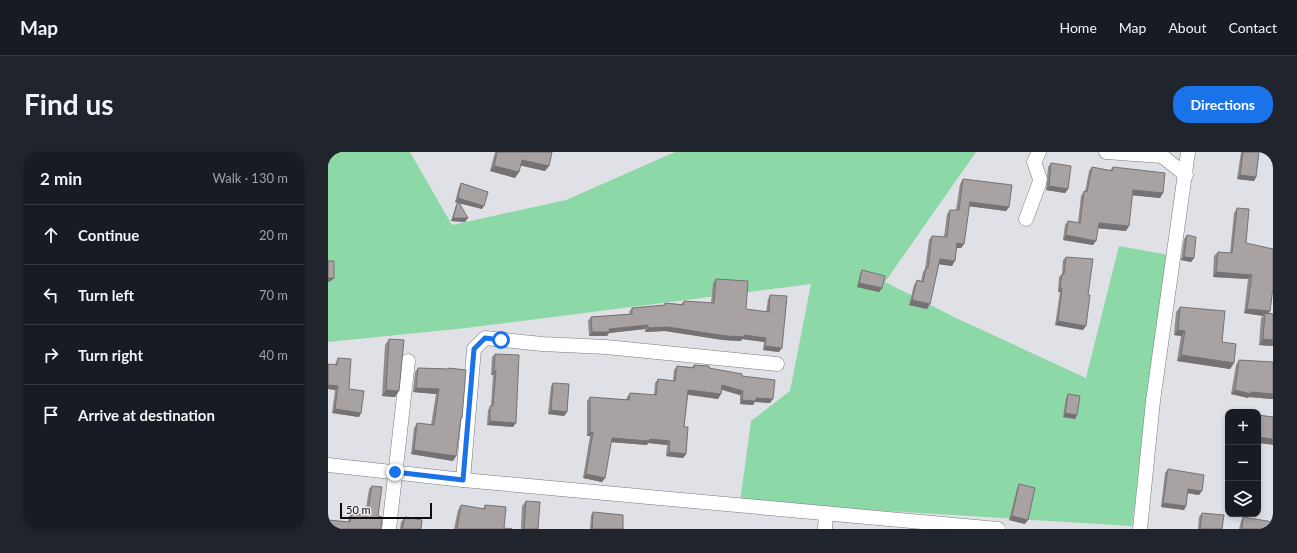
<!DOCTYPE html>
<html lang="en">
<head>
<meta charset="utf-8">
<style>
  body { margin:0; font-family:Lato,sans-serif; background:#20242c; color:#f1f3f6 }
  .controls { position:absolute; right:12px; bottom:12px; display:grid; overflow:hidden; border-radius:8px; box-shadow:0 2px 6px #0003 }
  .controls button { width:36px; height:36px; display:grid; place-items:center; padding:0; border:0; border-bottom:1px solid #363941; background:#171b24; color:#f1f3f6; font:20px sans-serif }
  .scale { position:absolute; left:12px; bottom:10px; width:92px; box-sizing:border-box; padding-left:4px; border:2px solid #0c0c0e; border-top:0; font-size:11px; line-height:14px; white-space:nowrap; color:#0c0c0e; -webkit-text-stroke:3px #edeef4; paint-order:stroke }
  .stop { position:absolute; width:12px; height:12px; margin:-9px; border:3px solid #1a73e8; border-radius:50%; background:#fff }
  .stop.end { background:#1a73e8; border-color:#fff; box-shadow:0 1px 4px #0008 }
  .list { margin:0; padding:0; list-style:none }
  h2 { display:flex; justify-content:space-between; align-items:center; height:52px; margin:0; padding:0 16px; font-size:17px }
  h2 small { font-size:13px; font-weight:400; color:#9ea1a6 }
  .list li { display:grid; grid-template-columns:26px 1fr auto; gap:12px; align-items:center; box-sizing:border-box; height:60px; padding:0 16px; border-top:1px solid #363941 }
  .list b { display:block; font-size:15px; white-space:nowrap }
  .list em { font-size:13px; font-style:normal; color:#9ea1a6 }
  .icon { flex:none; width:22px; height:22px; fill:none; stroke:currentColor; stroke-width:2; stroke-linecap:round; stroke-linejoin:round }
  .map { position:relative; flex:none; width:945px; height:377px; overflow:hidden; border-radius:16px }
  header { display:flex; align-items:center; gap:24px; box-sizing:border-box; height:56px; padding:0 20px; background:#171b24; border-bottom:1px solid #363941 }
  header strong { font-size:19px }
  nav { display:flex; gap:22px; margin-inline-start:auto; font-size:14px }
  .intro { display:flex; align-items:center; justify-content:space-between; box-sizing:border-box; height:96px; padding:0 24px }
  h1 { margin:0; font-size:28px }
  .button { padding:10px 18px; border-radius:16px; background:#1a73e8; color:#fff; font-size:14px; font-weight:700 }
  main { display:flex; gap:24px; padding:0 24px }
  aside { flex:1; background:#171b24; border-radius:16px; box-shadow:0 2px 6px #0003 }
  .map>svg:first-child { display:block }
  .green { fill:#8dd8a7 }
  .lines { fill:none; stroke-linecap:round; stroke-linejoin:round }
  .street-casing { stroke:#787a7f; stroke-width:15 }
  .street { stroke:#fff; stroke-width:14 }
  .wall { fill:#908b8c }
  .shaded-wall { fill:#767172 }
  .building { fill:#a8a2a3; stroke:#767172 }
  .route { stroke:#1a73e8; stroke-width:5 }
</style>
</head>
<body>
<header>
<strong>Map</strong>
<nav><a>Home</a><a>Map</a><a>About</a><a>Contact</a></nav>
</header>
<div class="intro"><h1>Find us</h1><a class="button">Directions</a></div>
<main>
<aside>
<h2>2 min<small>Walk · 130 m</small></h2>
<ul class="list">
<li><svg class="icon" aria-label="ahead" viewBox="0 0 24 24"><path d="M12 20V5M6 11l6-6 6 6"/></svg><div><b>Continue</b></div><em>20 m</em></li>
<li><svg class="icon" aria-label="left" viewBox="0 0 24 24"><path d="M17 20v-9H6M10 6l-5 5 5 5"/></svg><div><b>Turn left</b></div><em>70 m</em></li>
<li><svg class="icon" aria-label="right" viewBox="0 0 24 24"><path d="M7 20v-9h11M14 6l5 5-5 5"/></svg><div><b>Turn right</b></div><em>40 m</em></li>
<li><svg class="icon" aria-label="arrive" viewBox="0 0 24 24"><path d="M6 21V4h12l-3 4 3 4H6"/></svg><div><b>Arrive at destination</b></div></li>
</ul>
</aside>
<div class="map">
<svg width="945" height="377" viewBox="0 0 945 377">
  <rect width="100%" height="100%" fill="#dfe1e7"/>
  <polygon class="green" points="0,0 82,0 124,73 238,48 347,0 648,0 557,130 628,166 758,226 791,94 840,103 804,374 412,350 423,269 462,239 483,132 138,176 0,190"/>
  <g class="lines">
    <defs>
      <g id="street">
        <polyline points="778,0 834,4 858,23"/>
        <polyline points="698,67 711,32 712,27 706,10 711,0"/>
        <polyline points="0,313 135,328 670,377"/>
        <polyline points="135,328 146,197 157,186 214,192 278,195 449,212"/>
        <polyline points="61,377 80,209"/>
        <polyline points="497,377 498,362"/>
        <polyline points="812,377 825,249 860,0"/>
      </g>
    </defs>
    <use href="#street" class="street-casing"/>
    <use href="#street" class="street"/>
  </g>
  <g class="wall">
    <polygon points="167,0 224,0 217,19 192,13 191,20 187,26 162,19"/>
    <polygon points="913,0 931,0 928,25 926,29 909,27"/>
    <polygon points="723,11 740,37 737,41 718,38 720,15"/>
    <polygon points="764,15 782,18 785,15 835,41 832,46 804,43 798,79 770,76 765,93 735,88 737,73 740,69 750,71 753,44 756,39 757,40 761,19"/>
    <polygon points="635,27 681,55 678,59 641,54 636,92 633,96 629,96 624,114 611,112 599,157 581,153 586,133 589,128 593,129 595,120 597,117 601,88 604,84 616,85 619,62 622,58 628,58 632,32"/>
    <polygon points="133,31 154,57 131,51 137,70 123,69 128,53 130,51 127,50 131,35"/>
    <polygon points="909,56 918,91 942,159 941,161 945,162 945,194 931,193 933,166 935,164 916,161 920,127 885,125 886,104 890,100 902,101 906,61"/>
    <polygon points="859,83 866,106 863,110 853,108 856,87"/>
    <polygon points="738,105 755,178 727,173 732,140 730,140 731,125 734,122 735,108"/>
    <polygon points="534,118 554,136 551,140 529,135 532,122"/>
    <polygon points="388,127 418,157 438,160 440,147 442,143 451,200 435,198 436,190 414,187 413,189 395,188 337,179 317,180 317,177 281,181 279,184 261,184 260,169 263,165 302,162 301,160 304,156 336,153 337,151 353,152 356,149 383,151 385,131"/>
    <polygon points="852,155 894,190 906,211 902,217 849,209 853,184 846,183 848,160"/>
    <polygon points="61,187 67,245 54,244 57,193"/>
    <polygon points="167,202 185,275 159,273 160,258 163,254 165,223 163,223 164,205"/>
    <polygon points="10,206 21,237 33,261 31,265 4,261 7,238 0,237 0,212 7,213 8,210"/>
    <polygon points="911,208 945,210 945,247 921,245 920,246 903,242 908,213"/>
    <polygon points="366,213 414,224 442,251 427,250 425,253 412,252 412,243 394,238 390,247 360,243 356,275 358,302 355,306 338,304 339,293 320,291 319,293 283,290 277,326 274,330 255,326 262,284 259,284 259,249 262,245 298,248 299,245 302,241 326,243 327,231 330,227 345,229 346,218 349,214 364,215"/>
    <polygon points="90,216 120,217 121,216 134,266 132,269 128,304 125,309 83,302 86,276 89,271 103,273 108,242 85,240 87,220"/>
    <polygon points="225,231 239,260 236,264 220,262 223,234"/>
    <polygon points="740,242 747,267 735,265 738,246"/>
    <polygon points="840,317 871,343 860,341 858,354 856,358 833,355 837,321"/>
    <polygon points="691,332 697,372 681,368 689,336"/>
    <polygon points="44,334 50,364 53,377 20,370 21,364 24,361 37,363 41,337"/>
    <polygon points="198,349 210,377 193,377 194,354"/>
    <polygon points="133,353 155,357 157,353 176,376 184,377 126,377 130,358"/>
    <polygon points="265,360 295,377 262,377 263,363"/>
    <polygon points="874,361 894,377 870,377 871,365"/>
    <polygon points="77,365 93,377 72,377 73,370"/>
    <polygon points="915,365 945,377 911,377 913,369"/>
  </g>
  <g class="shaded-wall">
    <polygon points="194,8 221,14 217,19 190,13"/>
    <polygon points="166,14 191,20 187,26 162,19"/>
    <polygon points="912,23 928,25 926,29 909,27"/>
    <polygon points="721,34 740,37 737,41 718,38"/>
    <polygon points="805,38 835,41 832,46 801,43"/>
    <polygon points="130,46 156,54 154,57 130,51 130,49 130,51 127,50"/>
    <polygon points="642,50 681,55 678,59 639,54"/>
    <polygon points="125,66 140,66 137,70 123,69"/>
    <polygon points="771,71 801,74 798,79 768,76"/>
    <polygon points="738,83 768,89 765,93 735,88"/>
    <polygon points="629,91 636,92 633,96 626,96"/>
    <polygon points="856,105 866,106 863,110 853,108"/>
    <polygon points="612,107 627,109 624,114 609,112"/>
    <polygon points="888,120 924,123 920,127 885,125"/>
    <polygon points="0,126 6,126 3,129 0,130"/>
    <polygon points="531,131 554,136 551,140 529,135"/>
    <polygon points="732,136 734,136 732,140 730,140"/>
    <polygon points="584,148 602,152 599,157 581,153"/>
    <polygon points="919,157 942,159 939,164 937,161 935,164 916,161"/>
    <polygon points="730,169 758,174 755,178 727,173"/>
    <polygon points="320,173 317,177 281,181 279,184 261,184 264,180 281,177"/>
    <polygon points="340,175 416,183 438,186 436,190 414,187 413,189 395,188 337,179 317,180 320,176"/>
    <polygon points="850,178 857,179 853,184 846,183"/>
    <polygon points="935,187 945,188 945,194 931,193"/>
    <polygon points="437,194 454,196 451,200 435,198"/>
    <polygon points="853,203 906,211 902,217 849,209"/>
    <polygon points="166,219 168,219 165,223 163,223"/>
    <polygon points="0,233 10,234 7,238 0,237"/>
    <polygon points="394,233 415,239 412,243 392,237"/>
    <polygon points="88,236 111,237 108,242 85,240"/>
    <polygon points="58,238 71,239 67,245 54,244"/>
    <polygon points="360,238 393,242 390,247 357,242"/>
    <polygon points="907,238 945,242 945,247 921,245 920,246 903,242"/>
    <polygon points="428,246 445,247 442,251 427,250 425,253 412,252 414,248"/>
    <polygon points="7,257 33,261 31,265 4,261"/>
    <polygon points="223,258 239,260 236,264 220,262"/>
    <polygon points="737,261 749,263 747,267 735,265"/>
    <polygon points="162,269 188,271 185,275 159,273"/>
    <polygon points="262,280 265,280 262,284 259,284"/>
    <polygon points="930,285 945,287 945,293 930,291"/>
    <polygon points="284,286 322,287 342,289 339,293 320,291 319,293 281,290"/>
    <polygon points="86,298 128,304 125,309 83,302"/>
    <polygon points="341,300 358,302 355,306 338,304"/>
    <polygon points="258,322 277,326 274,330 255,326"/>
    <polygon points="860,337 874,339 871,343 858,341"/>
    <polygon points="835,351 858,354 856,358 833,355"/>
    <polygon points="684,364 700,368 697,372 681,368"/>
  </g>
  <g class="building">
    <polygon points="169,0 224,0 221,14 194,8 191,20 166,14"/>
    <polygon points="915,0 931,0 928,25 912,23"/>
    <polygon points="723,11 743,14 740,37 721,34"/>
    <polygon points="764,15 784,19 785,15 837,21 835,41 805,38 801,74 771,71 768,89 738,83 740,69 752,71 756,39 759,40"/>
    <polygon points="635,27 684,33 681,55 642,50 636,92 629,91 627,109 612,107 602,152 584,148 589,128 595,130 598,116 600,116 604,84 619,85 622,58 631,58"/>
    <polygon points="133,31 160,40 156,54 130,46"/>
    <polygon points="130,49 140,66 125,66"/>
    <polygon points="909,56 921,57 918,91 945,97 945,136 942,159 919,157 924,123 888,120 890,100 904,101"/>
    <polygon points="859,83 868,85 866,106 856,105"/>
    <polygon points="738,105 765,107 760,143 762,143 758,174 730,169 734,136 732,136 734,122 736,122"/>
    <rect x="0" y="109" width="6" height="17"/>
    <polygon points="534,118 557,124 554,136 531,131"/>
    <polygon points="388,127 420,129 418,157 441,160 442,143 459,144 454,196 437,194 438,186 416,183 416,185 398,184 340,175 320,176 320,173 281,177 282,180 264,180 263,165 304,162 304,156 337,153 337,151 355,153 356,149 386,151"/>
    <polygon points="852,155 897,159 894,190 908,192 906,211 853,203 857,179 850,178"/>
    <polygon points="937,161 945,162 945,188 935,187"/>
    <polygon points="61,187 76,188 71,239 58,238"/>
    <polygon points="167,202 191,203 188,271 162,269 162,254 165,254 168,219 166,219"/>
    <polygon points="10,206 23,207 21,237 36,239 33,261 7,257 10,234 0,233 0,212 9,213"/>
    <polygon points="911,208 945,210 945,242 923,240 923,242 907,238"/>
    <polygon points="366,213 381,214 381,216 414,222 414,224 447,228 445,247 428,246 428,249 414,248 415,239 394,233 393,242 360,238 356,275 360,275 358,302 341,300 342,289 322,287 321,289 284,286 277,326 258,322 265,280 262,280 262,245 301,248 302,241 328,243 330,227 347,229 349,214 366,216"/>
    <polygon points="90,216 121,217 121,216 138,218 134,266 133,266 128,304 86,298 89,271 106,273 111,237 88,236"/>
    <polygon points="225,231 241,232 239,260 223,258"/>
    <polygon points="740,242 752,244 749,263 737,261"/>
    <polygon points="930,263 945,265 945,287 930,285"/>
    <polygon points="840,317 876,323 874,339 860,337 858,354 835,351"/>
    <polygon points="691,332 707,336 700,368 684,364"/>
    <polygon points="44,334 54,335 50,364 54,365 53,377 0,377 0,368 22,370 24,361 39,364"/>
    <polygon points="198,349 212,350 210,377 196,377"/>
    <polygon points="133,353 157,357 157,353 178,355 176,376 184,377 129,377"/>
    <polygon points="265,360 295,363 295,377 264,377"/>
    <polygon points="874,361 896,363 894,377 872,377"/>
    <polygon points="77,365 94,368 93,377 74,377"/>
    <polygon points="915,365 945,370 945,377 914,377"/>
  </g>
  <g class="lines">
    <polyline class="route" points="67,320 135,328 146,197 157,186 173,188"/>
  </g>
</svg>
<div class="controls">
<button>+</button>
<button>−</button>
<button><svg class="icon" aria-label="layers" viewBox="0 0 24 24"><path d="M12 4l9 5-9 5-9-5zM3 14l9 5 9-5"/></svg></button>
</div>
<div class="scale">50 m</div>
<div class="stop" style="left:173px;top:188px"></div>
<div class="stop end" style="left:67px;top:320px"></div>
</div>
</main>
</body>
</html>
